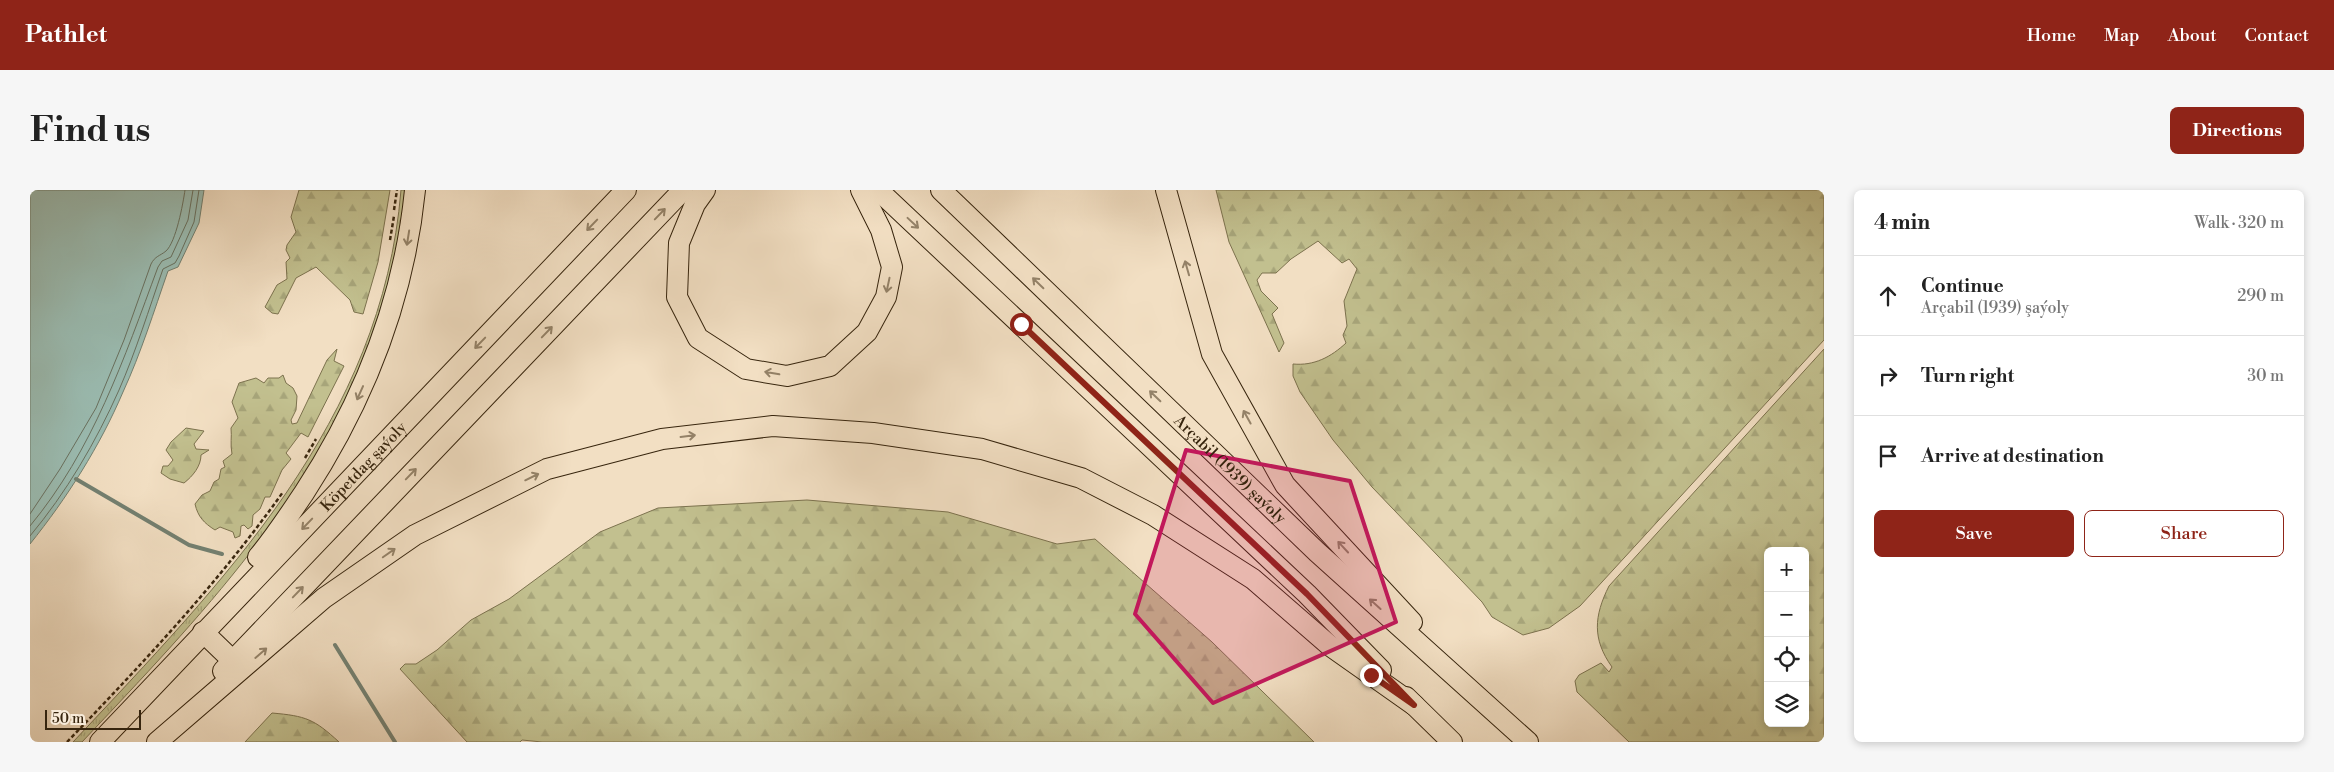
<!DOCTYPE html>
<html lang="en">
<head>
<meta charset="utf-8">
<style>
  body { margin:0; font-family:"Libre Bodoni",serif; background:#f6f6f6; color:#222 }
  .controls { position:absolute; right:15px; bottom:15px; display:grid; overflow:hidden; border-radius:8px; box-shadow:0 2px 8px #0003 }
  .controls button { width:45px; height:45px; display:grid; place-items:center; padding:0; border:0; border-bottom:1px solid #e0e0e0; background:#fff; color:#222; font:25px sans-serif }
  .scale { position:absolute; left:15px; bottom:12px; width:96px; box-sizing:border-box; padding-left:5px; border:2px solid #37250e; border-top:0; font-size:14px; line-height:18px; white-space:nowrap; color:#37250e; -webkit-text-stroke:4px #f7ead8; paint-order:stroke }
  .stop { position:absolute; width:15px; height:15px; margin:-11px; border:4px solid #8f2418; border-radius:50%; background:#fff }
  .stop.end { background:#8f2418; border-color:#fff; box-shadow:0 1px 5px #0008 }
  .list { margin:0; padding:0; list-style:none }
  h2 { display:flex; justify-content:space-between; align-items:center; height:65px; margin:0; padding:0 20px; font-size:21px }
  h2 small { font-size:16px; font-weight:400; color:#767676 }
  .list li { display:grid; grid-template-columns:32px 1fr auto; gap:15px; align-items:center; box-sizing:border-box; height:80px; padding:0 20px; border-top:1px solid #e0e0e0 }
  .list b { display:block; font-size:19px; white-space:nowrap }
  .list p { margin:0; font-size:16px; white-space:nowrap; color:#767676 }
  .list em { font-size:16px; font-style:normal; color:#767676 }
  .actions { display:flex; gap:10px; padding:15px 20px }
  .actions a { flex:1; padding:11px 0; border:1px solid #8f2418; border-radius:8px; text-align:center; font-size:18px; color:#8f2418 }
  .actions .main { background:#8f2418; color:#fff }
  .icon { flex:none; width:28px; height:28px; fill:none; stroke:currentColor; stroke-width:2; stroke-linecap:round; stroke-linejoin:round }
  .map { position:relative; flex:none; width:1794px; height:552px; overflow:hidden; border-radius:8px }
  header { display:flex; align-items:center; gap:30px; box-sizing:border-box; height:70px; padding:0 25px; background:#8f2418; color:#fff }
  header strong { font-size:24px }
  nav { display:flex; gap:28px; margin-inline-start:auto; font-size:18px }
  .intro { display:flex; align-items:center; justify-content:space-between; box-sizing:border-box; height:120px; padding:0 30px }
  h1 { margin:0; font-size:35px }
  .button { padding:12px 22px; border-radius:8px; background:#8f2418; color:#fff; font-size:18px; font-weight:700 }
  main { display:flex; gap:30px; padding:0 30px }
  aside { flex:1; background:#fff; border-radius:8px; box-shadow:0 2px 8px #0003 }
  .map>svg:first-child { display:block }
  .grass { fill:url(#grass-tufts); stroke:#7c724e }
  .forest { fill:url(#forest-firs); stroke:#7c724e; fill-rule:evenodd }
  .water { fill:#9bbdb3; stroke:#738071 }
  .lines { fill:none; stroke-linecap:round; stroke-linejoin:round }
  .shore { stroke:#697160; stroke-width:1 }
  .stream { stroke:#738071; stroke-width:4 }
  .major-casing { stroke:#37250e; stroke-width:22 }
  .path { stroke:#37250e; stroke-width:2.5; stroke-dasharray:4 2.5; stroke-linecap:butt }
  .major { stroke:#f2dfc3; stroke-width:20 }
  .oneway { stroke:#948268 }
  .route { stroke:#8f2418; stroke-width:6 }
  .marked { fill:#c2185b; fill-opacity:0.2; stroke:#c2185b; stroke-width:4; stroke-linejoin:round }
  .labels { text-anchor:middle; stroke-width:4; stroke-linejoin:round; paint-order:stroke }
  .street-label { font-size:16px; fill:#37250e; stroke:#f7ead8 }
</style>
</head>
<body>
<header>
<strong>Pathlet</strong>
<nav><a>Home</a><a>Map</a><a>About</a><a>Contact</a></nav>
</header>
<div class="intro"><h1>Find us</h1><a class="button">Directions</a></div>
<main>
<div class="map">
<svg width="1794" height="552" viewBox="0 0 1794 552">
  <defs>
    <pattern id="grass-tufts" width="24" height="20" patternUnits="userSpaceOnUse" patternTransform="scale(1.25)"><rect width="24" height="20" fill="#c2c08f"/><path d="M3 7l-1-3M5 7V3M7 7l1-3M15 17l-1-3M17 17v-4M19 17l1-3" fill="none" stroke="#a7a57a"/></pattern>
    <pattern id="forest-firs" width="22" height="20" patternUnits="userSpaceOnUse" patternTransform="scale(1.25)"><rect width="22" height="20" fill="#c2c08f"/><path d="M5 1l3.5 6h-7zM16 11l3.5 6h-7z" fill="#a7a57a"/></pattern>
  </defs>
  <rect width="100%" height="100%" fill="#f2dfc3"/>
  <filter id="stains"><feTurbulence type="fractalNoise" baseFrequency=".004" numOctaves="4"/><feColorMatrix values="0 0 0 0 .2 0 0 0 0 .09 0 0 0 0 .02 0 0 0 .5 -.17"/></filter>
  <radialGradient id="worn" r=".72"><stop offset=".6" stop-color="#630" stop-opacity="0"/><stop offset="1" stop-color="#630" stop-opacity=".3"/></radialGradient>
  <path class="grass" d="M 371,0 L 376,0 C 368,47 362,95 346,140 C 287,306 170,427 52,552 L 43,552 C 193,392 352,232 371,0 Z"/>
  <g class="forest">
    <polygon points="269,0 360,0 348,72 333,124 324,122 320,110 286,77 266,88 248,124 242,123 235,117 247,95 257,89 256,72 260,68 256,60 257,55 266,42 261,27"/>
    <path d="M 1186,0 L 1794,0 L 1794,150 L 1550,416 L 1519,438 L 1493,445 L 1462,427 L 1452,412 L 1342,297 L 1303,250 L 1270,202 L 1263,186 L 1263,174 C 1284,176 1301,167 1316,153 L 1313,145 L 1317,136 L 1314,111 L 1327,79 L 1319,69 L 1312,73 L 1288,51 L 1261,69 L 1246,83 L 1232,83 L 1227,90 L 1231,101 L 1248,118 L 1242,124 L 1254,153 L 1249,162 L 1199,52 Z"/>
    <path d="M 307,159 L 304,171 L 314,176 L 278,247 L 271,243 L 256,263 L 261,269 L 252,280 L 240,307 L 235,307 L 230,319 L 223,325 L 222,336 L 218,339 L 214,335 L 211,336 L 210,346 L 205,348 L 203,342 L 190,337 L 185,340 C 174,333 168,327 165,314 L 172,305 L 180,301 L 184,292 L 189,289 L 191,279 L 195,277 L 193,271 L 202,264 C 200,254 202,247 201,238 L 208,228 L 202,212 L 209,193 L 226,188 L 234,193 L 238,188 L 249,188 L 253,185 L 256,193 L 263,198 L 267,206 L 266,220 L 261,230 L 262,234 L 267,233 L 297,170 Z"/>
    <path d="M 1794,159 L 1794,552 L 1599,552 L 1547,502 L 1545,491 L 1549,485 L 1571,473 L 1579,482 L 1582,477 C 1562,449 1564,426 1579,396 ZM 1738,361 L 1775,361 L 1775,533 L 1738,533 Z"/>
    <path d="M 156,238 L 174,241 L 164,254 L 166,259 L 179,260 L 171,265 C 171,276 163,286 154,293 L 140,289 L 131,283 L 133,276 L 138,276 L 143,270 L 136,260 L 141,252 Z"/>
    <polygon points="777,310 918,322 1027,354 1065,349 1182,452 1284,552 512,552 492,550 490,552 437,552 370,479 375,474 386,474 407,460 441,430 479,409 570,342 628,318"/>
    <path d="M 242,523 C 276,526 284,529 309,552 L 215,552 Z"/>
  </g>
  <path class="water" d="M 0,0 L 174,0 L 169,33 L 148,77 L 138,81 C 124,121 111,163 93,202 C 70,256 37,308 0,354 Z"/>
  <g class="lines">
    <g class="shore">
      <path d="M 0,324 L 30,279 L 66,218 L 94,150 L 121,74 C 125,66 130,66 136,61 C 146,52 153,14 155,0"/>
      <path d="M 0,336 C 63,260 94,169 128,77 L 132,71 L 141,67 L 158,30 L 163,0"/>
      <path d="M 0,346 C 36,303 66,252 89,200 C 106,161 119,119 133,79 L 145,73 L 149,66 L 164,32 L 169,0"/>
    </g>
    <g class="stream">
      <polyline points="46,289 159,355 192,364"/>
      <polyline points="305,455 365,552"/>
    </g>
    <defs>
      <g id="major">
        <polyline points="675,0 665,14 649,53 647,107 668,148 716,179 757,186 800,176 837,142 856,107 862,77 851,40 831,0"/>
        <polyline points="848,0 1277,404 1351,480"/>
        <path id="s1" d="M 911,0 L 1287,362 L 1498,552"/>
        <polyline points="1136,0 1182,164 1255,295 1382,432"/>
        <path d="M 228,367 C 245,347 259,325 274,303 C 334,211 374,110 385,0"/>
        <polyline points="173,442 202,470"/>
        <polyline points="193,481 653,0"/>
        <polyline points="1376,507 1422,552"/>
        <path id="s2" d="M 70,552 L 596,0"/>
        <polyline points="127,552 294,408 385,345 517,279 632,249 743,236 843,243 952,259 1051,288 1123,325 1223,389 1299,455 1384,515"/>
      </g>
    </defs>
    <use href="#major" class="major-casing"/>
    <g class="path">
      <polyline points="364,20 367,0"/>
      <polyline points="360,50 364,26"/>
      <polyline points="275,268 286,249"/>
      <path d="M 37,552 C 114,472 189,392 253,302"/>
    </g>
    <use href="#major" class="major"/>
  </g>
  <defs><path id="oneway-shaft" d="M-6 0H5M1.5-3L5.5 0L1.5 3" fill="none" stroke-width="1.6" stroke-linecap="round" stroke-linejoin="round" transform="scale(1.25)"/></defs>
  <g class="oneway">
    <use href="#oneway-shaft" transform="translate(630 24) rotate(-46)"/>
    <use href="#oneway-shaft" transform="translate(883 33) rotate(43)"/>
    <use href="#oneway-shaft" transform="translate(562 35) rotate(134)"/>
    <use href="#oneway-shaft" transform="translate(378 48) rotate(99)"/>
    <use href="#oneway-shaft" transform="translate(1157 78) rotate(-106)"/>
    <use href="#oneway-shaft" transform="translate(1008 93) rotate(-136)"/>
    <use href="#oneway-shaft" transform="translate(858 95) rotate(102)"/>
    <use href="#oneway-shaft" transform="translate(517 142) rotate(-46)"/>
    <use href="#oneway-shaft" transform="translate(450 153) rotate(134)"/>
    <use href="#oneway-shaft" transform="translate(742 183) rotate(-170)"/>
    <use href="#oneway-shaft" transform="translate(330 203) rotate(114)"/>
    <use href="#oneway-shaft" transform="translate(1125 206) rotate(-136)"/>
    <use href="#oneway-shaft" transform="translate(1217 227) rotate(-119)"/>
    <use href="#oneway-shaft" transform="translate(658 246) rotate(-7)"/>
    <use href="#oneway-shaft" transform="translate(381 284) rotate(-46)"/>
    <use href="#oneway-shaft" transform="translate(502 287) rotate(-26)"/>
    <use href="#oneway-shaft" transform="translate(277 334) rotate(134)"/>
    <use href="#oneway-shaft" transform="translate(1313 357) rotate(-133)"/>
    <use href="#oneway-shaft" transform="translate(359 363) rotate(-35)"/>
    <use href="#oneway-shaft" transform="translate(268 402) rotate(-46)"/>
    <use href="#oneway-shaft" transform="translate(1345 414) rotate(-138)"/>
    <use href="#oneway-shaft" transform="translate(231 463) rotate(-41)"/>
  </g>
  <g class="lines">
    <polyline class="route" points="991,134 1277,404 1384,515 1341,485"/>
  </g>
  <path class="marked" d="M 1156,260 L 1320,291 L 1366,432 L 1183,513 L 1105,424 Z"/>
  <g class="labels">
    <g class="street-label">
      <text dy="6" stroke="none"><textPath href="#s2" startOffset="381">Köpetdag şaýoly</textPath></text>
      <text dy="6" stroke="none"><textPath href="#s1" startOffset="402">Arçabil (1939) şaýoly</textPath></text>
    </g>
  </g>
  <rect width="100%" height="100%" filter="url(#stains)"/>
  <rect width="100%" height="100%" fill="url(#worn)"/>
</svg>
<div class="controls">
<button>+</button>
<button>−</button>
<button><svg class="icon" aria-label="locate" viewBox="0 0 24 24"><circle cx="12" cy="12" r="6"/><path d="M12 2v4M12 18v4M2 12h4M18 12h4"/></svg></button>
<button><svg class="icon" aria-label="layers" viewBox="0 0 24 24"><path d="M12 4l9 5-9 5-9-5zM3 14l9 5 9-5"/></svg></button>
</div>
<div class="scale">50 m</div>
<div class="stop" style="left:991px;top:134px"></div>
<div class="stop end" style="left:1341px;top:485px"></div>
</div>
<aside>
<h2>4 min<small>Walk · 320 m</small></h2>
<ul class="list">
<li><svg class="icon" aria-label="ahead" viewBox="0 0 24 24"><path d="M12 20V5M6 11l6-6 6 6"/></svg><div><b>Continue</b><p>Arçabil (1939) şaýoly</p></div><em>290 m</em></li>
<li><svg class="icon" aria-label="right" viewBox="0 0 24 24"><path d="M7 20v-9h11M14 6l5 5-5 5"/></svg><div><b>Turn right</b></div><em>30 m</em></li>
<li><svg class="icon" aria-label="arrive" viewBox="0 0 24 24"><path d="M6 21V4h12l-3 4 3 4H6"/></svg><div><b>Arrive at destination</b></div></li>
</ul>
<div class="actions"><a class="main">Save</a><a>Share</a></div>
</aside>
</main>
</body>
</html>
